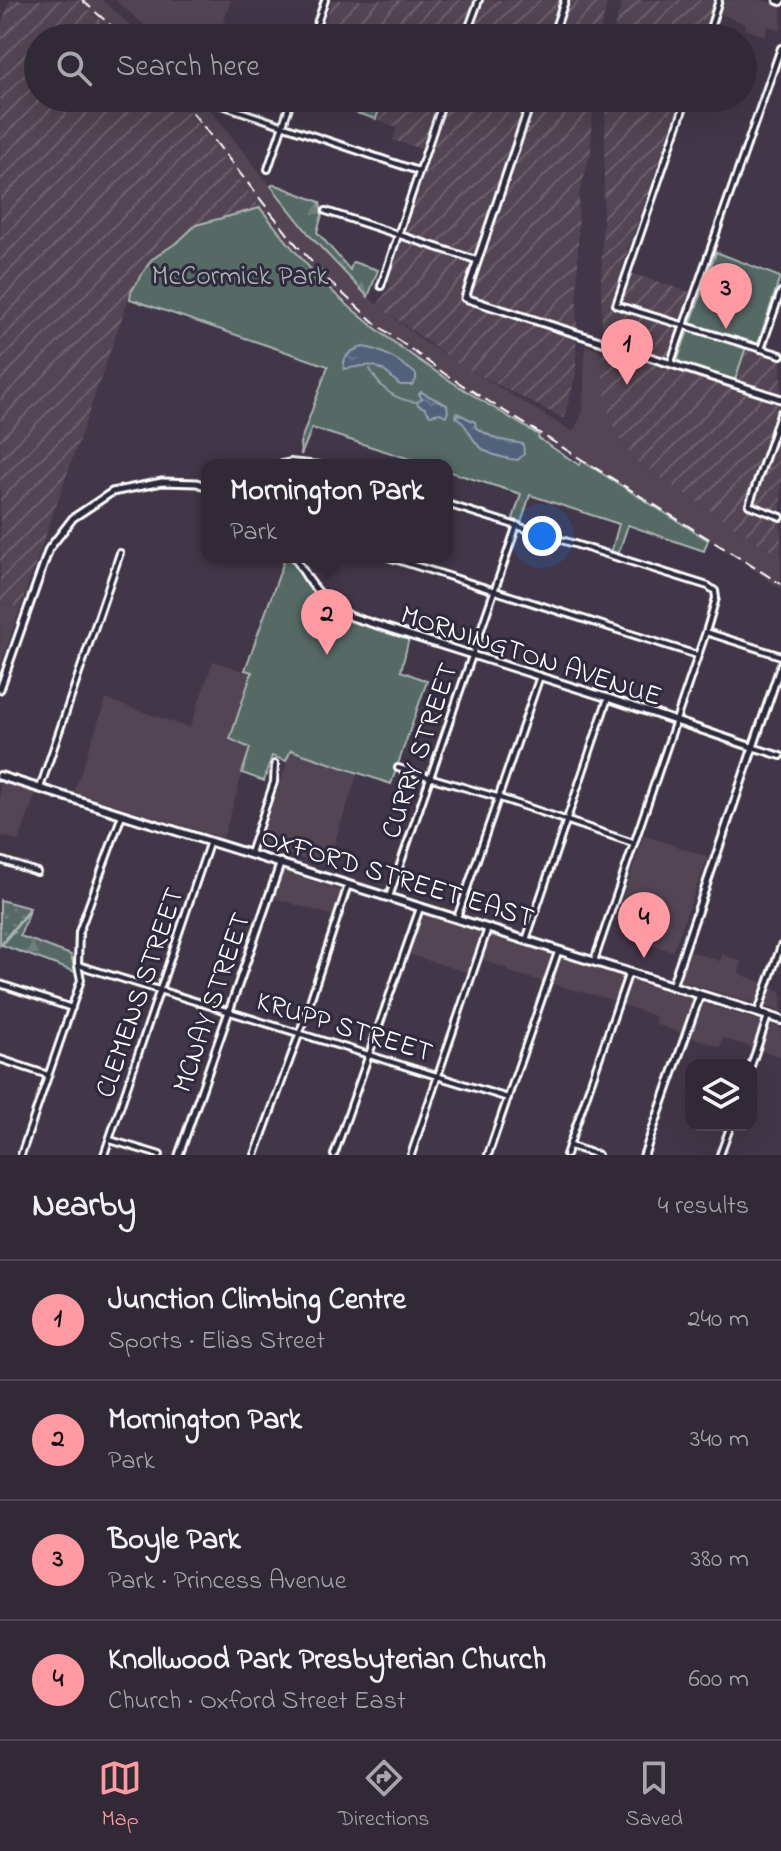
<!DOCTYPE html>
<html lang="en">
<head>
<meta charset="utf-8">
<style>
  body { margin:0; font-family:"Indie Flower",sans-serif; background:#3d3542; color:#f1f3f6 }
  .controls { position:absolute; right:24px; bottom:24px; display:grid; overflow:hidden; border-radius:16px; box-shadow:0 8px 32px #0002 }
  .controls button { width:72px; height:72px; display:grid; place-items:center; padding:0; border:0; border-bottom:2px solid #4d4551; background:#322936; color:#f1f3f6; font:40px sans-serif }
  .you { position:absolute; left:542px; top:536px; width:28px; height:28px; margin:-20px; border:6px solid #fff; border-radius:50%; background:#1a73e8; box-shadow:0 0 0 12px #1a73e833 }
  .badge { display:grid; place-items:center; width:52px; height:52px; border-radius:50%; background:#ff9aa2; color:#111; font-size:26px; font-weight:700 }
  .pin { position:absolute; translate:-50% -66px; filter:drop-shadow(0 2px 4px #0008) }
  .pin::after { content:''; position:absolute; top:42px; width:28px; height:24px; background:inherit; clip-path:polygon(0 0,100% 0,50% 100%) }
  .popup { position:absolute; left:201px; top:459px; width:252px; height:104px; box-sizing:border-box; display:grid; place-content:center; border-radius:16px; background:#322936; filter:drop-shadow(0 2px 6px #0005); font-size:26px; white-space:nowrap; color:#a8a6ad }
  .popup b { font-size:30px; color:#f1f3f6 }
  .popup::after { content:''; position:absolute; left:50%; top:100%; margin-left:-16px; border:16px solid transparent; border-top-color:#322936 }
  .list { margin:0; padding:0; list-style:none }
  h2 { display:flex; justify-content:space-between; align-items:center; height:104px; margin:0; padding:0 32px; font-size:34px }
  h2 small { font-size:26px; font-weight:400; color:#a8a6ad }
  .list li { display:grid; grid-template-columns:52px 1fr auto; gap:24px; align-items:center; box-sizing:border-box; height:120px; padding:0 32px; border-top:2px solid #4d4551 }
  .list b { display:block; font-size:30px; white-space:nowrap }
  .list p { margin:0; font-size:26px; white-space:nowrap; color:#a8a6ad }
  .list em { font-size:26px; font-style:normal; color:#a8a6ad }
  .icon { flex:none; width:44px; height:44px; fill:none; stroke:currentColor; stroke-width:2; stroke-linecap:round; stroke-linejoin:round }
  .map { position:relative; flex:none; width:781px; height:1155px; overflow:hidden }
  .search { position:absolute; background:#322936; box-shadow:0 8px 32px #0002; left:24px; right:24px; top:24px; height:88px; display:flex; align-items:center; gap:20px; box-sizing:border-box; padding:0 28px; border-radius:44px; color:#a8a6ad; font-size:30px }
  .sheet { height:584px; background:#322936 }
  nav { display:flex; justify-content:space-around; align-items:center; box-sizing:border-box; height:112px; border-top:2px solid #4d4551; background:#322936; font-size:22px; color:#a8a6ad }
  nav a { display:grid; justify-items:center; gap:4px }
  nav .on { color:#ff9aa2 }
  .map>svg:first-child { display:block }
  .built { fill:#534453 }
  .industrial { fill:url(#industrial-furrows) }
  .grass { fill:url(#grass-dots); stroke:#aab4b2; stroke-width:2 }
  .forest { fill:url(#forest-firs); stroke:#aab4b2; stroke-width:2 }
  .green { fill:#546a65; stroke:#aab4b2; stroke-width:2 }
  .water { fill:url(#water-ripples); stroke:#95a1af; stroke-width:2 }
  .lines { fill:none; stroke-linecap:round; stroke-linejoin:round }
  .stream { stroke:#95a1af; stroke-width:2 }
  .minor-casing { stroke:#fff; stroke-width:10 }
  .tertiary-casing { stroke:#fff; stroke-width:11 }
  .secondary-casing { stroke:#fff; stroke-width:12 }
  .minor { stroke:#2f2a3d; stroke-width:4 }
  .tertiary { stroke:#2f2a3d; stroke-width:5 }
  .secondary { stroke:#2f2a3d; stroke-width:6 }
  .rail { stroke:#fff; stroke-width:2; stroke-dasharray:12 6; stroke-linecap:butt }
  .labels { text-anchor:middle; stroke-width:6; stroke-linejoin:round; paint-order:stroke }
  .park-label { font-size:28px; fill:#aab4b2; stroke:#2f2a3d }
  .street-label { font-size:28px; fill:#fff; stroke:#2f2a3d }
</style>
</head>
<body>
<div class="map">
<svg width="781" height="1155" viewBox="0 0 781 1155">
  <defs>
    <pattern id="industrial-furrows" width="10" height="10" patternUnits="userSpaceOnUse" patternTransform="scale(2)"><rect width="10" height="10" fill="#534453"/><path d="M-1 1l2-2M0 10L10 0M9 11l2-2" fill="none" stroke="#6d606d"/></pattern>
    <pattern id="grass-dots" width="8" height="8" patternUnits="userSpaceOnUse" patternTransform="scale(2)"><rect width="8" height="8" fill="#546a65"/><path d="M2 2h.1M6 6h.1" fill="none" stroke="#6e807c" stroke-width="1.8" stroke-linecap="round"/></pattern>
    <pattern id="forest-firs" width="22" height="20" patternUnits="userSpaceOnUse" patternTransform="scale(2)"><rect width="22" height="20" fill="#546a65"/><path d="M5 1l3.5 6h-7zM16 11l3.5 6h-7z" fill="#6e807c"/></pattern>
    <pattern id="water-ripples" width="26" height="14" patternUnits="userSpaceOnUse" patternTransform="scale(2)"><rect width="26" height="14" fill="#4f627a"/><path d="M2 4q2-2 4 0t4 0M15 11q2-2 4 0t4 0" fill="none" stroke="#697a8e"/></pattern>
  </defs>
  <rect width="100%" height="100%" fill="#423748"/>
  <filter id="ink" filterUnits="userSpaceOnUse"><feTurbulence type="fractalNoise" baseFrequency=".0125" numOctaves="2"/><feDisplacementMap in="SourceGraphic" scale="16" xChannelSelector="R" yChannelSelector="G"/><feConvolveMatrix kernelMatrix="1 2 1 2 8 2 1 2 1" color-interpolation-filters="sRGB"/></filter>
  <g filter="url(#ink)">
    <g class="built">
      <polygon points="78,0 102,0 145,38 121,38"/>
      <polygon points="115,0 231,0 218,38 159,38"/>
      <polygon points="725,0 762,0 781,6 781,30 768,26 765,36 745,29 746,24 720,14"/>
      <polygon points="178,98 201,98 312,238 368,297 424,342 573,432 583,412 585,346 602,351 603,382 619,438 634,460 781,558 781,589 730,553 445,379 375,328 308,266 260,208"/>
      <polygon points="0,602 20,608 0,667"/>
      <polygon points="213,661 251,673 229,740 250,748 223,838 74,792 106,699 190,728"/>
      <polygon points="291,750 358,772 327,866 258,846"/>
      <polygon points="0,782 36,793 19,841 0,835"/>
      <polygon points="644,835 708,857 673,951 642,942 647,930 615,920"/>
      <polygon points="283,871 343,891 334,916 274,898"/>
      <polygon points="424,913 623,977 616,1001 508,972 508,969 475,957 469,973 407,954"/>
      <polygon points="686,950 720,961 722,954 742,962 739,973 781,991 781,1011 680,981"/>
      <polygon points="632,980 781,1028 781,1057 723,1038 720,1047 655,1024 656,1017 622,1004"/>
    </g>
    <g class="industrial">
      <polygon points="10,0 78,0 120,38 38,38 38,98 178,98 260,208 196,225 131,292 20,608 0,602 0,28"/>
      <polygon points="332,0 608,0 598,38 319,38"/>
      <polygon points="623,0 716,0 703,38 611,38"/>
      <polygon points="383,98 593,98 591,152 579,195 576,373 564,419 458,364 377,305 390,286 387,280 430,152 393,140 397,128 376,119"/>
      <polygon points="606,98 681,98 621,270 693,293 666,368 732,388 746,347 781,359 781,558 634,460 619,438 609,414 603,382 601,287"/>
    </g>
    <polygon class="grass" points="0,900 30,908 0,945"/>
    <g class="forest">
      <polygon points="329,98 383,98 376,119 327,104"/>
      <polygon points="274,184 320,202 322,215 317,232 350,270 353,262 378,270 368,297 312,238 271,186"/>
      <polygon points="30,910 20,936 71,955 75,972 2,945"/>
    </g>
    <g class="green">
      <path d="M 260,208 C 282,235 303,263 328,287 C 390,347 465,391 539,435 L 538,438 L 579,465 L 582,461 L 708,540 L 704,551 L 628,525 L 618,555 L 611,553 L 619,524 L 530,495 L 521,523 L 513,519 L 521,494 L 447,471 L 447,465 L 429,465 L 312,428 L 301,455 L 300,443 L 328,366 L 130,299 L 131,292 L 151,260 L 179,241 L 196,225 Z"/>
      <polygon points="716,252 780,277 758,344 748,341 735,380 681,363 678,359"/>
      <path d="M 281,557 L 290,557 C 299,571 308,588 320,600 C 343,623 378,629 409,638 L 401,671 L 427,681 L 391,784 L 291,750 L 286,761 L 272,756 L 264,781 L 242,773 L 250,748 L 230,739 L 252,672 L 245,670 L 284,561 L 280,559 Z"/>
    </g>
    <g class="water">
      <path d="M 363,347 C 382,349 401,362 416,374 L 416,380 L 412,385 L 400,385 C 376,363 377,363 344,369 C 342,356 351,350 363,347 Z"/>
      <polygon points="421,392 447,405 448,412 446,416 440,413 430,415 425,408 418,405 417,402 422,399 419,394"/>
      <path d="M 457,413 L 475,422 L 476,428 L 496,439 L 523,444 L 524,454 L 518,460 C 504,459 485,454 476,443 C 469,434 466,423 456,417 Z"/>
    </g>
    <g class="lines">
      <path class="stream" d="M 370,369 C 379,388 396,401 417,402"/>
      <defs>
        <g id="minor">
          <polyline points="223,35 232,38"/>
          <polyline points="312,38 325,0"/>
          <polyline points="465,38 479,0"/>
          <polyline points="707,38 719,0"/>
          <polyline points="687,98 616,305 781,355"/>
          <polyline points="219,104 418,171"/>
          <polyline points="268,169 292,98"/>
          <polyline points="326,211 476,260"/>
          <polyline points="381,286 444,98"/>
          <polyline points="761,349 781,292"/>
          <polyline points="671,362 781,48"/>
          <polyline points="775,430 749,505 781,517"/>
          <polyline points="277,465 290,462 319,465"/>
          <polyline points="447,504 708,586 715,591 716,598 706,632 594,961"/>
          <polyline points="388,557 697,655"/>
          <polyline points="706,632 781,656"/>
          <polyline points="752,747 781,756"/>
          <polyline points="398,768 497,797 633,843"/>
          <polyline points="40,788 120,553"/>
          <polyline points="250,853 274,782 275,764"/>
          <polyline points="0,860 37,872"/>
          <polyline points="389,897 517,525"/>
          <polyline points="457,918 540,676"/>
          <polyline points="526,940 608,698"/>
          <polyline points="78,965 508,1098"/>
          <polyline points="0,984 72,1008"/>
          <polyline points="758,1012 781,946"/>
          <polyline points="0,1059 48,1075"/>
          <polyline points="751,1066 768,1016"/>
          <polyline points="110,1140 160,1155"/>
          <polyline points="570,1146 598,1155"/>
          <polyline points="21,1155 81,980 78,965 79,932 122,815"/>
          <polyline points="104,1155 210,841"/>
          <polyline points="255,1155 300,1032 348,885"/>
          <polyline points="334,1155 420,908"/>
          <polyline points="411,1155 488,928"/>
          <polyline points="488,1155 558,952"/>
          <polyline points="566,1155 629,972"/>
          <polyline points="720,1155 731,1125"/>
        </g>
        <g id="tertiary">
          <polyline points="552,38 565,0"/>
          <polyline points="532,98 465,298 781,399"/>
          <polyline points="781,413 775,430 781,432"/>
          <path d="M 295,557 C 309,583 324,604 352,617 L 608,698 L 752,747"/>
          <polyline points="0,689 49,549 73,518 112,492 162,482 197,483 207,487"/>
          <polyline points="672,986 781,665"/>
          <polyline points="179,1155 281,862"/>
          <polyline points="644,1155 700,995"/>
        </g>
        <g id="secondary">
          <polyline points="778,0 781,1"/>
          <polyline points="0,776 781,1020"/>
        </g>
      </defs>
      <use href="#minor" class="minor-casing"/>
      <use href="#tertiary" class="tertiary-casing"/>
      <use href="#secondary" class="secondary-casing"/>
      <use href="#minor" class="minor"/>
      <use href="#tertiary" class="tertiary"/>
      <use href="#secondary" class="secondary"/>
      <g class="rail">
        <polyline points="82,0 125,38"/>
        <polyline points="181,98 294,242 328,280 376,324 445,374 781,584"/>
      </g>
    </g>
  </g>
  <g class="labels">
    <g class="park-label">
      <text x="240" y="284">McCormick Park</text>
    </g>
    <g class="street-label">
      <text transform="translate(532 654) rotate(18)" y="10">MORNINGTON AVENUE</text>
      <text transform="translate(418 750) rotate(-71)" y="10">CURRY STREET</text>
      <text transform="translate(398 876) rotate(17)" y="10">OXFORD STREET EAST</text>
      <text transform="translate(138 992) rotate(-71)" y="10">CLEMENS STREET</text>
      <text transform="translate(210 1002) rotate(-71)" y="10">MCNAY STREET</text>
      <text transform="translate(345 1025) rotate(17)" y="10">KRUPP STREET</text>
    </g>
  </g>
</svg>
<div class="controls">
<button><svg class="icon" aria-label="layers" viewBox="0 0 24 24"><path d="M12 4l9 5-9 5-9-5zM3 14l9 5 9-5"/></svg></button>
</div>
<div class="you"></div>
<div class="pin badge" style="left:627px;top:385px">1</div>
<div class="pin badge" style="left:327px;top:655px">2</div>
<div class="popup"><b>Mornington Park</b>Park</div>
<div class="pin badge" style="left:726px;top:329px">3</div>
<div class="pin badge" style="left:644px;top:958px">4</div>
<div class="search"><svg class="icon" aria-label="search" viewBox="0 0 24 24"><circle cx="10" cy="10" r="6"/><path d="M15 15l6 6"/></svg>Search here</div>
</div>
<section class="sheet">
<h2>Nearby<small>4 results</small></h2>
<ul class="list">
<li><span class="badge">1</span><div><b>Junction Climbing Centre</b><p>Sports · Elias Street</p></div><em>240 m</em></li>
<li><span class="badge">2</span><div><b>Mornington Park</b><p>Park</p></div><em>340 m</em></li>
<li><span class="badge">3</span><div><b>Boyle Park</b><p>Park · Princess Avenue</p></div><em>380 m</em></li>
<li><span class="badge">4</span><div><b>Knollwood Park Presbyterian Church</b><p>Church · Oxford Street East</p></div><em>600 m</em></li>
</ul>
</section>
<nav>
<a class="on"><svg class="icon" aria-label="map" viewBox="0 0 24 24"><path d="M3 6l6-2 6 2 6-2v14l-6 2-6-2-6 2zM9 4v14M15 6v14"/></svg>Map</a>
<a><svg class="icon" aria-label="directions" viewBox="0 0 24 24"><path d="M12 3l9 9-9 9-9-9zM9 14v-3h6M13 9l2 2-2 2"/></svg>Directions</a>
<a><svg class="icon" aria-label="saved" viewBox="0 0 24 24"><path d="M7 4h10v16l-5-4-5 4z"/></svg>Saved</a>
</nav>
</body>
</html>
